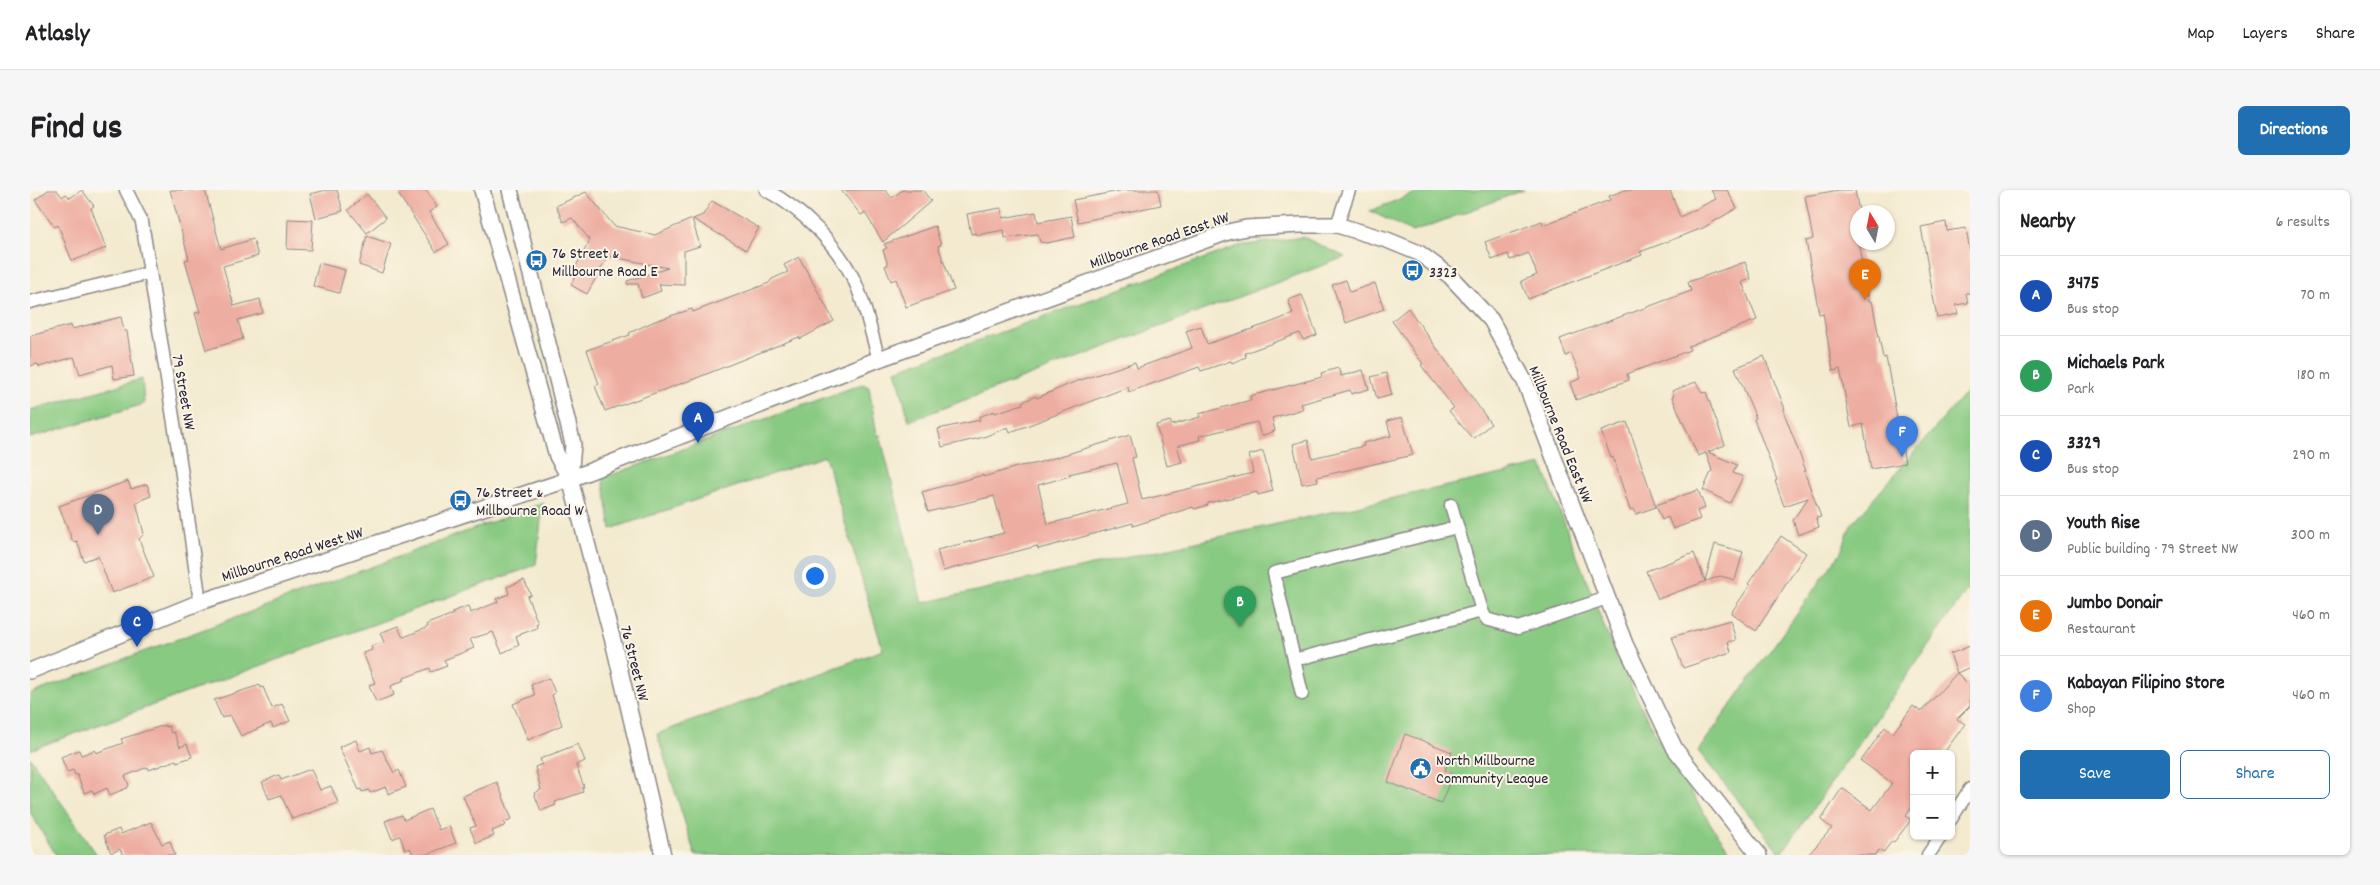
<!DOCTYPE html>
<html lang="en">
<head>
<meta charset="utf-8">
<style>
  body { margin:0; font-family:Dekko,sans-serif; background:#f6f6f6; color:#202124 }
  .controls { position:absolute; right:15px; bottom:15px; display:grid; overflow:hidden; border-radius:8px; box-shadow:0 1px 4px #0004 }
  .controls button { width:45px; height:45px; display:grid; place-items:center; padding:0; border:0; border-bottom:1px solid #e0e0e0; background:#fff; color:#202124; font:25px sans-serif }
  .compass { position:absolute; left:1820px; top:15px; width:45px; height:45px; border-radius:50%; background:#fff; box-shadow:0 1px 4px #0004; rotate:350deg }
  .you { position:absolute; left:784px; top:385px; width:18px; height:18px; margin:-12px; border:4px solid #fff; border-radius:50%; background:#1a73e8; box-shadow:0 0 0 8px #1a73e833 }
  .badge { display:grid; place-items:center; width:32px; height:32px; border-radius:50%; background:#1f6fb2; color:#fff; font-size:16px; font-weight:700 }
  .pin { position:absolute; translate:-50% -41px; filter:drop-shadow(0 1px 2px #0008) }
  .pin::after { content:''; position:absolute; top:26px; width:18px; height:15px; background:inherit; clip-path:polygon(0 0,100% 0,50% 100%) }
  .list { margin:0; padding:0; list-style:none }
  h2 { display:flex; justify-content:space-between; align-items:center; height:65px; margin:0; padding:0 20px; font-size:21px }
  h2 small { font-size:16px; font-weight:400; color:#757577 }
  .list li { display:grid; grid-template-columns:32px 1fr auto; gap:15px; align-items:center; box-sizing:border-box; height:80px; padding:0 20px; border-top:1px solid #e0e0e0 }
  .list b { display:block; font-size:19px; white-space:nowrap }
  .list p { margin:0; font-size:16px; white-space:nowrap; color:#757577 }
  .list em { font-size:16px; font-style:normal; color:#757577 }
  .actions { display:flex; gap:10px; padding:15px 20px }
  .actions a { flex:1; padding:11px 0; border:1px solid #1f6fb2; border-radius:8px; text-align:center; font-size:18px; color:#1f6fb2 }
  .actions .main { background:#1f6fb2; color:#fff }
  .map { position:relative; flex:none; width:1940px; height:665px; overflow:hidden; border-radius:8px }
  header { display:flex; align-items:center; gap:30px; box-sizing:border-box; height:70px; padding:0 25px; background:#fff; border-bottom:1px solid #e0e0e0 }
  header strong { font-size:24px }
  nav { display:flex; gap:28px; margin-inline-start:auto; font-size:18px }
  .intro { display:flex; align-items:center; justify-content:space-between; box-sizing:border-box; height:120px; padding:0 30px }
  h1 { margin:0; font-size:35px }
  .button { padding:12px 22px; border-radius:8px; background:#1f6fb2; color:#fff; font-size:18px; font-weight:700 }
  main { display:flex; gap:30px; padding:0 30px }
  aside { flex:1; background:#fff; border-radius:8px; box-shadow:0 1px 4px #0004 }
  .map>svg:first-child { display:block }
  .green { fill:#89ca82; stroke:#56765e }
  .building { fill:#eeada1; fill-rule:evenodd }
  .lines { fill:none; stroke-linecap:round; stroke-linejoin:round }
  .minor-casing { stroke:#8a8685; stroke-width:15 }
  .tertiary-casing { stroke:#8a8685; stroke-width:18 }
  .minor { stroke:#fff; stroke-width:12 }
  .tertiary { stroke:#fff; stroke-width:15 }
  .labels { text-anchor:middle; stroke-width:4; stroke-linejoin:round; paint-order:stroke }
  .street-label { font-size:16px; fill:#22223b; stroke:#fcf5e5 }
  .poi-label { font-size:16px; fill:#22223b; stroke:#fcf5e5; text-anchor:start }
</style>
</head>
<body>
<header>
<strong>Atlasly</strong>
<nav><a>Map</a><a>Layers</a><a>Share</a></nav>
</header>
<div class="intro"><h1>Find us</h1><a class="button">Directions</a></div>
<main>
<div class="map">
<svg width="1940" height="665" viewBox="0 0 1940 665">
  <rect width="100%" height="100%" fill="#fcf5e5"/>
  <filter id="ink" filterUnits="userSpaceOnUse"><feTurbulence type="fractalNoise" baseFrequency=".02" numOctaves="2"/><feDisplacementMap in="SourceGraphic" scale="10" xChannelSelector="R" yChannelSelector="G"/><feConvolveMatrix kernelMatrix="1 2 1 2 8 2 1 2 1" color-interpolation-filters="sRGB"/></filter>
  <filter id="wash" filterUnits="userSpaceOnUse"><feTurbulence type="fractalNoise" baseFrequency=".0096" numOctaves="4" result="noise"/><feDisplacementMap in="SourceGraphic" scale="20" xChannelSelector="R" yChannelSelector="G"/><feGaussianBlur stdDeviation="1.12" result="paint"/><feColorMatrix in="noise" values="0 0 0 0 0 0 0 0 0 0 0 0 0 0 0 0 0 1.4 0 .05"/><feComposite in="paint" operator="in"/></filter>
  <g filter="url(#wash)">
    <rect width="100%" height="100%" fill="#f3eacf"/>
    <g class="green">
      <polygon points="1393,0 1494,0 1383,42 1340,21"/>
      <polygon points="1273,47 1315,67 879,231 866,180 1209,56"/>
      <polygon points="112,189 114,214 0,248 0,220"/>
      <polygon points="832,194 839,197 847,245 850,245 892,413 1512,275 1584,462 1626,546 1684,639 1703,665 665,665 627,544 853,460 795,266 581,339 573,288"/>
      <polygon points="1940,198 1940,396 1751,664 1668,561 1811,362 1821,335"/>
      <polygon points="513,313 506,375 0,560 0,504"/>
      <polygon points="0,567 67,665 26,665 0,622"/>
    </g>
    <g id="blocks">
      <g class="building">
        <polygon points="18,0 27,0 32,7 36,4 40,8 52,0 64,16 61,18 76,58 42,71 28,35 25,37 5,10"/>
        <polygon points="140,0 175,0 191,59 223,49 228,66 193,76 204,116 230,109 233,123 208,130 213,149 176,160 165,123 170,122 155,70 159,69"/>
        <polygon points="297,0 307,0 313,21 286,28 280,4"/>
        <polygon points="377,0 396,0 407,17 399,22 419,54 406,62 369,5"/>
        <polygon points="811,0 855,0 862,8 872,0 892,0 901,11 853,52 835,23 831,25"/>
        <polygon points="1094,0 1128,0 1131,15 1048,32 1043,10"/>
        <polygon points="1595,0 1640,0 1650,27 1686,9 1681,0 1697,0 1707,18 1673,38 1610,62 1612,65 1498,109 1491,91 1507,85 1499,63 1480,70 1478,64 1462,70 1455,52 1512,31 1513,35 1580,10 1579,6"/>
        <polygon points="1809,0 1825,0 1829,22 1828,22 1828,52 1839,111 1842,111 1853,168 1856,167 1875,273 1841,279 1833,234 1821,237 1810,179 1803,181 1793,123 1789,124 1776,51 1783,49 1775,6"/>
        <polygon points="556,2 584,36 625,45 662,29 670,56 654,61 654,95 629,94 631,101 612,108 608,94 597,94 597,91 638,78 578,66 557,104 541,95 547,82 544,80 560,50 542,28 533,32 526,16"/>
        <polygon points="337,4 356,28 337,43 318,20"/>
        <polygon points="682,11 729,38 716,60 663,29 673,25"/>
        <polygon points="971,18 973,28 1006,22 1008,32 1041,26 1045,47 1017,53 1010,52 1008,44 975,48 974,40 947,45 946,43 941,44 937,24"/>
        <polygon points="258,29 283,30 281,60 257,59"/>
        <polygon points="1916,32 1917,41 1936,38 1940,62 1940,103 1936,103 1938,113 1926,115 1928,124 1907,128 1891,37"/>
        <polygon points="905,36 911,55 908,56 924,100 876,117 866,89 861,91 855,76 858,75 853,60 857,58 854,54"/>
        <polygon points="337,46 361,54 352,83 329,75"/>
        <polygon points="769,67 804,131 770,149 769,147 664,189 575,221 565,196 569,194 557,160 600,145 599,143 625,131 662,119 663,122 739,93 742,89 758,82 754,75"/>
        <polygon points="1715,72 1721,89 1712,92 1727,130 1658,156 1660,160 1597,184 1599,190 1546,210 1540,193 1551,188 1541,163 1536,166 1530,149 1661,101 1658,92"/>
        <polygon points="289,73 315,80 309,103 283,96"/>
        <polygon points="1316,90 1320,102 1345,93 1354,119 1316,133 1302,95"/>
        <polygon points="1272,105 1287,145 1273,150 1270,143 1215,163 1216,167 1202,173 1201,171 1171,181 1169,177 1099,202 1098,197 994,237 980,242 978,237 954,247 912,257 908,239 950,230 949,227 964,221 965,223 993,214 992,212 1006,206 1007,208 1042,193 1105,172 1107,178 1162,158 1156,141 1171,136 1177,154 1237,134 1263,124 1258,110"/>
        <polygon points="1378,118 1461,234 1443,249 1419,221 1424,218 1391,175 1393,174 1362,131"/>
        <polygon points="91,127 94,141 97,141 104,186 84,189 82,175 50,184 44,167 9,177 8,174 0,176 0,146 41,135 42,139"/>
        <polygon points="1734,166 1755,219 1753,220 1776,281 1774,281 1791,327 1786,328 1789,337 1768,345 1763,330 1778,308 1754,316 1745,291 1747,290 1724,229 1726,228 1705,178"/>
        <polygon points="1308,178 1311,186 1333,180 1339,199 1321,204 1320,200 1271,214 1273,219 1242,228 1245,241 1231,246 1227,232 1169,246 1170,250 1147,256 1152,272 1137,276 1126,235 1140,231 1142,235 1170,227 1169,224 1221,210 1220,206 1292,187 1291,183"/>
        <polygon points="1356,183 1362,205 1347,209 1341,187"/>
        <polygon points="1666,192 1672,203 1676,202 1695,255 1678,262 1707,275 1703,283 1713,287 1700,313 1673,300 1682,280 1676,263 1668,266 1642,207 1644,206 1642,201"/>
        <polygon points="1372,227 1383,265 1287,287 1288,291 1272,294 1263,254 1278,250 1282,268 1334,256 1333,253 1361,246 1357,231"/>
        <polygon points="1597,232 1626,317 1606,324 1604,319 1600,320 1583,267 1581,268 1571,241"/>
        <path d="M 1100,245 L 1106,267 L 1102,268 L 1112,310 L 1223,283 L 1219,265 L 1233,261 L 1243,301 L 1228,305 L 1227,302 L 1178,313 L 1178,315 L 1164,319 L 1163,317 L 1103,336 L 1103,333 L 1020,356 L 1008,359 L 1007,356 L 913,381 L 907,360 L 974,343 L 964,306 L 898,322 L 892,302 L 953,285 L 953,287 L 990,276 L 1004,274 ZM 1087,273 L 1098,314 L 1018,334 L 1008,295 L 1040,286 L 1039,284 Z"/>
        <polygon points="98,291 101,299 117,294 121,306 106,312 114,344 109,349 124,387 82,403 68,366 54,371 47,351 43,352 29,316"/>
        <polygon points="1668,300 1675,318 1667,321 1670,329 1643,339 1638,327 1632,330 1626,315"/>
        <polygon points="1751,346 1776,363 1726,441 1701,423 1720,395 1718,394"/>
        <polygon points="1685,354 1713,362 1705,390 1690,386 1628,409 1616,381 1664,363 1675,391"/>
        <polygon points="494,390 501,405 497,406 508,433 506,434 507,438 486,446 489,455 472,463 463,442 440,449 444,458 414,470 417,476 401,482 400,478 374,488 374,490 361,496 364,505 346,512 339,495 345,493 333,463 342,460 341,456 354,452 350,443 368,436 372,446 374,447 398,437 397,434 423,424 422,422 438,416 440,423 468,412 466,409 479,404 477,397"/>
        <polygon points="1700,430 1706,450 1698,452 1701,462 1653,478 1642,447"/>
        <polygon points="1940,456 1940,477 1927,483 1920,464"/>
        <polygon points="1927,483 1940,496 1940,516 1927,529 1935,534 1913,564 1884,564 1884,614 1876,626 1881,630 1864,652 1862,651 1853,663 1849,660 1845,665 1778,665 1802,638 1791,630 1812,598 1842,620 1862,593 1831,571 1855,537 1863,543 1883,516 1891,522"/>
        <polygon points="519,488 525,503 522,505 532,535 498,550 483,514 505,505 501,495"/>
        <polygon points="230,495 231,498 233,497 242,518 252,514 260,531 243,538 241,533 211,546 200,525 192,528 184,510"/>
        <polygon points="135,535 136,537 139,536 141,543 144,542 150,557 157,554 162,567 147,572 146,570 119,580 118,577 95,586 99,595 97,598 80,605 77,598 64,604 62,600 54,603 47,584 45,585 43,580 37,582 31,567 49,560 51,565 65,560 66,563 93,553 91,549 94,548"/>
        <polygon points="1375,544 1422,562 1415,580 1423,584 1411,613 1358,592"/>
        <polygon points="326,550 330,561 340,557 342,563 352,560 364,583 369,580 376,597 358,604 356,597 340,603 339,600 332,602 331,599 329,600 309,557"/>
        <polygon points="548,554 555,571 546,575 554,597 552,598 553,602 525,612 526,615 511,621 504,603 511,600 505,577 512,574 510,569"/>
        <polygon points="281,579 290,600 301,596 308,613 262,629 251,605 239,609 232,592 249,585 251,590"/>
        <polygon points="467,592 482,629 474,632 476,635 462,641 464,646 446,653 440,638 446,636 433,606"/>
        <polygon points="400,619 409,640 419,636 426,653 395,665 383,665 380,658 375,660 370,646 362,649 355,631 372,625 374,630"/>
        <polygon points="121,632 132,654 140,651 145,665 93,665 90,659 81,663 74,645 89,639 91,644"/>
      </g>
    </g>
  </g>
  <g filter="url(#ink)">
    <use href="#blocks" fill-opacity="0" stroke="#8a8685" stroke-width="1"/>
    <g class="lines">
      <defs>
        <g id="minor">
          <polyline points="96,0 112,32 150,271 170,412"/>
          <path d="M 736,0 C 773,20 807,54 825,92 C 836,116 841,144 849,169"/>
          <polyline points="1307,35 1319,0"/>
          <polyline points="0,112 119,83"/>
          <polyline points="1421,315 1452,421 1456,429 1488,438 1577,408"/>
          <polyline points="1264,470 1452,421"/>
          <polyline points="1272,504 1244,383 1427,337"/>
          <polyline points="1921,629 1940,599"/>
          <polyline points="1898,665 1911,646"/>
        </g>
        <g id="tertiary">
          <polyline points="452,0 527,266 540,289 584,455 633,665"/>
          <polyline points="480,0 543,254 540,289"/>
          <polyline points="0,481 170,412 540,289 849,169 1198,42 1216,38 1270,35 1307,35 1357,50 1389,63 1420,86 1461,130 1495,192 1595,454 1645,559 1729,665"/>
        </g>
      </defs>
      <use href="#minor" class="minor-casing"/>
      <use href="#tertiary" class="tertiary-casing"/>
      <use href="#minor" class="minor"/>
      <use href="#tertiary" class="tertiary"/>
    </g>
  </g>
  <defs>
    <symbol id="bus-disc" viewBox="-11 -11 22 22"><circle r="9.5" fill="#1f6fb2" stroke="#fcf5e5"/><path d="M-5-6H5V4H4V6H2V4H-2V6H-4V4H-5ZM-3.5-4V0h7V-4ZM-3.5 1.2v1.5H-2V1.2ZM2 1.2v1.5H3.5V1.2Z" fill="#fff"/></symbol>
    <symbol id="civic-disc" viewBox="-11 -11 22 22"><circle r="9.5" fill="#1f6fb2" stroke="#fcf5e5"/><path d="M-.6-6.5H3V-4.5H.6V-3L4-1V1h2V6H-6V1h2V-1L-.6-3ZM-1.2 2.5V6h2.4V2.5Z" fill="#fff"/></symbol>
  </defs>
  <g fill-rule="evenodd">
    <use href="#bus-disc" x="494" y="58" width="25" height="25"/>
    <use href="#bus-disc" x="1370" y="68" width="25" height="25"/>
    <use href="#bus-disc" x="418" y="298" width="25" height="25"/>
    <use href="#civic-disc" x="1378" y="566" width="25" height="25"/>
  </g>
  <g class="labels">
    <g class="street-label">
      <text transform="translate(1129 49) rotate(-19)" y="6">Millbourne Road East NW</text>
      <text transform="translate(155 202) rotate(80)" y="6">79 Street NW</text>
      <text transform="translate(1532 244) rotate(68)" y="6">Millbourne Road East NW</text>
      <text transform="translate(262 363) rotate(-18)" y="6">Millbourne Road West NW</text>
      <text transform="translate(606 473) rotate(76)" y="6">76 Street NW</text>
    </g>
    <g class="poi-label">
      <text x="522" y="68">76 Street &amp;<tspan x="522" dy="18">Millbourne Road E</tspan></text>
      <text x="1399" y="87">3323</text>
      <text x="446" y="307">76 Street &amp;<tspan x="446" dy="18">Millbourne Road W</tspan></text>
      <text x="1406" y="575">North Millbourne<tspan x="1406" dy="18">Community League</tspan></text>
    </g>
  </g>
</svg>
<div class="controls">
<button>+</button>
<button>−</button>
</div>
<svg class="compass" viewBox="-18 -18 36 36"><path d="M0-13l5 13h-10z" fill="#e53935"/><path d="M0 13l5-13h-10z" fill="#757577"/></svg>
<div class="you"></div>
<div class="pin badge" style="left:668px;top:253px;background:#1a4fb4">A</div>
<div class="pin badge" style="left:1210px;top:437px;background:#2e9e5b">B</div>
<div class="pin badge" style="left:107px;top:457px;background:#1a4fb4">C</div>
<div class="pin badge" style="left:68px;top:345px;background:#5c6f8a">D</div>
<div class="pin badge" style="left:1835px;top:110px;background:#e8710a">E</div>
<div class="pin badge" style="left:1872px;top:267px;background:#3f7fe0">F</div>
</div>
<aside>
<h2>Nearby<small>6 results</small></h2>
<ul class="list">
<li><span class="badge" style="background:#1a4fb4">A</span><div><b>3475</b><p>Bus stop</p></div><em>70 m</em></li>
<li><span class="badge" style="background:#2e9e5b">B</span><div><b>Michaels Park</b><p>Park</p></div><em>180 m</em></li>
<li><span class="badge" style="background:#1a4fb4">C</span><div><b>3329</b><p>Bus stop</p></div><em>290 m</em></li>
<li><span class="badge" style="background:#5c6f8a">D</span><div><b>Youth Rise</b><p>Public building · 79 Street NW</p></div><em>300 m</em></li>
<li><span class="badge" style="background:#e8710a">E</span><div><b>Jumbo Donair</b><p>Restaurant</p></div><em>460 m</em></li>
<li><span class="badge" style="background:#3f7fe0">F</span><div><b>Kabayan Filipino Store</b><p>Shop</p></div><em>460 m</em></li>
</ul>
<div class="actions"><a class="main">Save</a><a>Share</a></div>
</aside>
</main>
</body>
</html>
